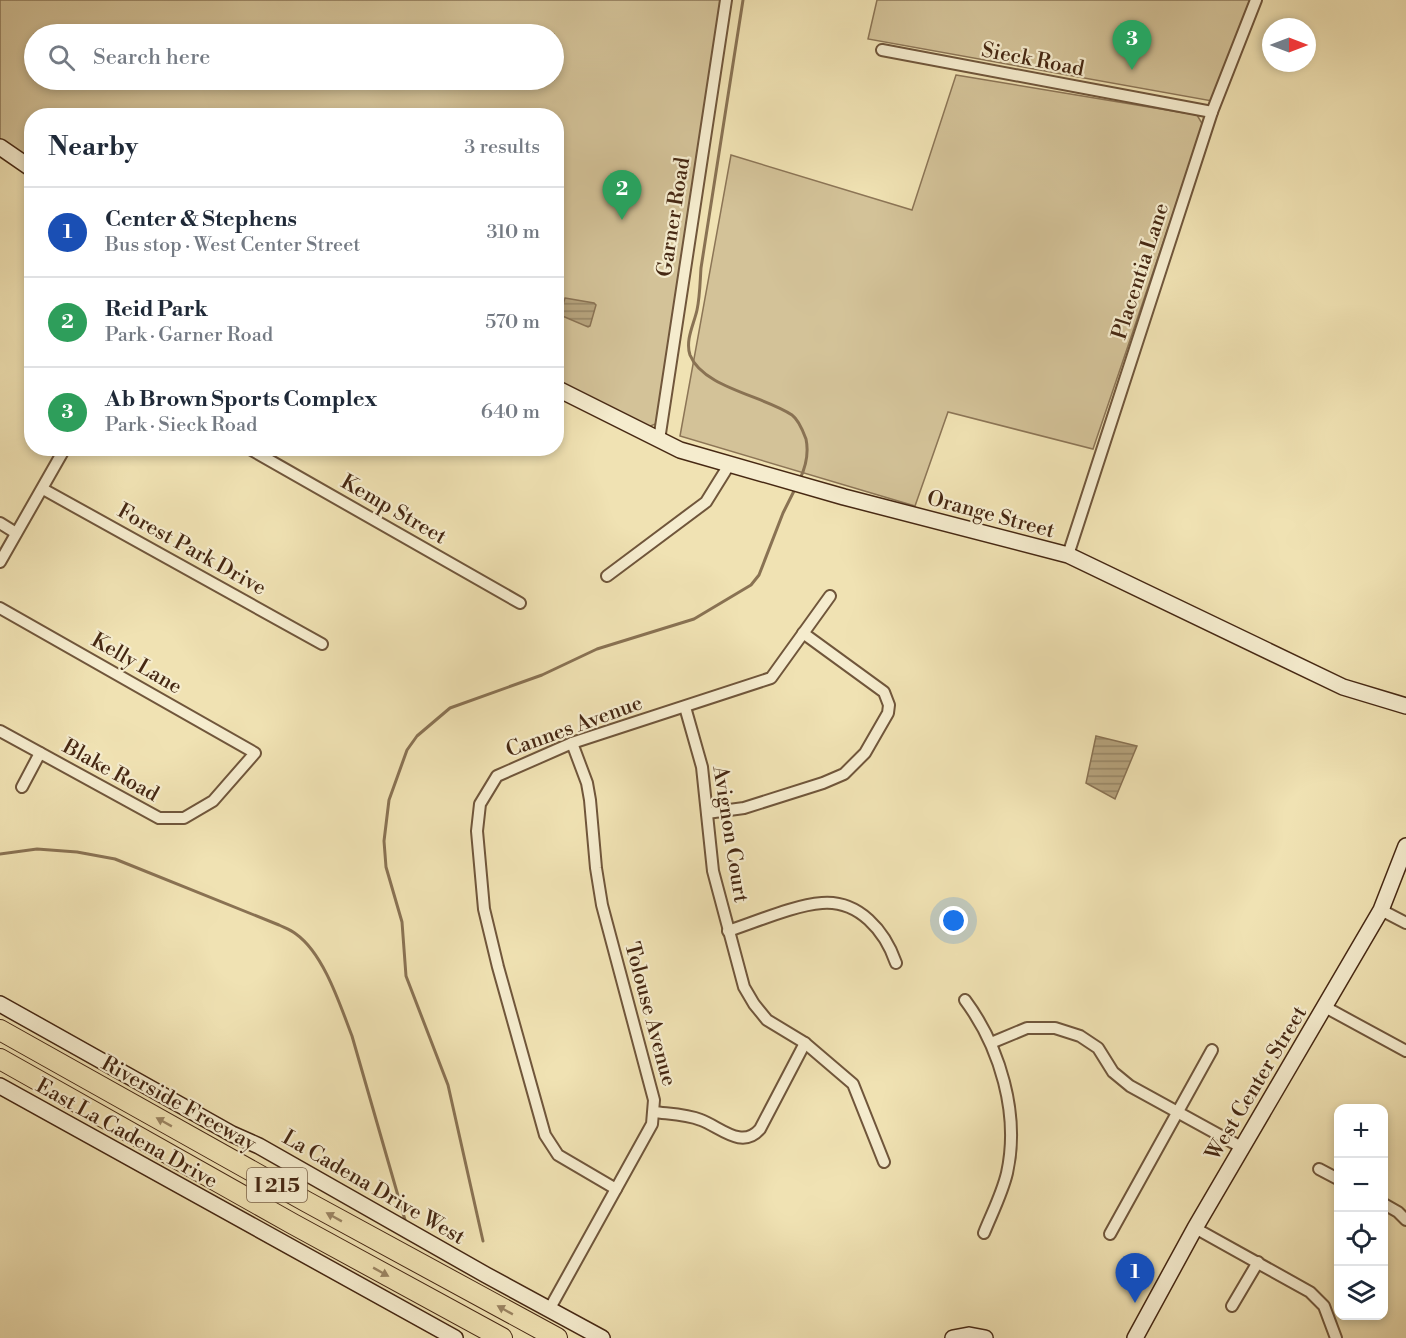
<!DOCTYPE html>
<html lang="en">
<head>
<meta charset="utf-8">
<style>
  body { margin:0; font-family:"Libre Bodoni",serif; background:#f2f2f3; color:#1f2937 }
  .controls { position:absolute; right:18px; bottom:18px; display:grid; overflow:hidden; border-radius:12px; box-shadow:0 3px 9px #0003 }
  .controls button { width:54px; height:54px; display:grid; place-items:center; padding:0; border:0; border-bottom:2px solid #e0e1e3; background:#fff; color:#1f2937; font:30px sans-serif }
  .compass { position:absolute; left:1262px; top:18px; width:54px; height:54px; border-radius:50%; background:#fff; box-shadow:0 3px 9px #0003; rotate:90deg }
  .you { position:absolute; left:954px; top:921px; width:21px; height:21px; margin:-15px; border:4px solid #fff; border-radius:50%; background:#1a73e8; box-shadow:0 0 0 9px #1a73e833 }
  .badge { display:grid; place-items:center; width:39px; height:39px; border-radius:50%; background:#ea580c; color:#fff; font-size:20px; font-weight:700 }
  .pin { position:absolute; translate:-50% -50px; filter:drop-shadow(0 2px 3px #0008) }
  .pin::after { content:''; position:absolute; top:32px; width:21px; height:18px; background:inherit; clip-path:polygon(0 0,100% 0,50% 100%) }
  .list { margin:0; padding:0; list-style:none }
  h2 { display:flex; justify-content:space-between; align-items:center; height:78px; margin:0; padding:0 24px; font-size:26px }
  h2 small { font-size:20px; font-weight:400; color:#747a83 }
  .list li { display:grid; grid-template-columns:39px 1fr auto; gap:18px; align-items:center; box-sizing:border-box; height:90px; padding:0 24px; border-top:2px solid #e0e1e3 }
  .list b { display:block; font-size:22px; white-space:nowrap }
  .list p { margin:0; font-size:20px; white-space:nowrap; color:#747a83 }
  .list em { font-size:20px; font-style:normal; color:#747a83 }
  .icon { flex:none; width:33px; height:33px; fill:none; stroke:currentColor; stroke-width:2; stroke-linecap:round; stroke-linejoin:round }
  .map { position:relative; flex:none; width:1406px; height:1338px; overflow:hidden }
  .search { position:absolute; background:#fff; box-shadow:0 3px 9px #0003; left:24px; top:24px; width:540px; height:66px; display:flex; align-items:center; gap:15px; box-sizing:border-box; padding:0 21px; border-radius:33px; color:#747a83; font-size:22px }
  .panel { position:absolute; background:#fff; box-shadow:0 3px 9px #0003; left:24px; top:108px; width:540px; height:348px; border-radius:24px }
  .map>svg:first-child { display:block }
  .green { fill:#d3c298; stroke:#8c7556; stroke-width:1.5; fill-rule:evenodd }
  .water { fill:url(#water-rules); stroke:#897253; stroke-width:1.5 }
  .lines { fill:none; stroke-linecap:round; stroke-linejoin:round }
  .stream { stroke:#897253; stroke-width:3 }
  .street-casing { stroke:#70563b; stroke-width:14 }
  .secondary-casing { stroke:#462813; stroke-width:18 }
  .highway-casing { stroke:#462813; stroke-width:22 }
  .street { stroke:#f5ecce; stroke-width:10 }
  .secondary { stroke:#f5ecce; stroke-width:15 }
  .highway { stroke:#f0e2b3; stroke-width:20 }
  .oneway { fill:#9b8563 }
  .labels { text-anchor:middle; stroke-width:4.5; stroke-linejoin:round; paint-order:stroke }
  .shield { fill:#f5ecce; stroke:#7a634b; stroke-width:1.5 }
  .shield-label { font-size:20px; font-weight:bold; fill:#462813 }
  .street-label { font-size:21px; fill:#462813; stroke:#f5ecce }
</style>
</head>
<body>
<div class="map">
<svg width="1406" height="1338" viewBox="0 0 1406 1338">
  <defs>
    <pattern id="water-rules" width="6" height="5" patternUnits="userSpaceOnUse" patternTransform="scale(1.5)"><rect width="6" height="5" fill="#b6a37d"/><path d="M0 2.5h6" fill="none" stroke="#968565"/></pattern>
  </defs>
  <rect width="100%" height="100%" fill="#f0e2b3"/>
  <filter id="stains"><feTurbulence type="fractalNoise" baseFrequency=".00333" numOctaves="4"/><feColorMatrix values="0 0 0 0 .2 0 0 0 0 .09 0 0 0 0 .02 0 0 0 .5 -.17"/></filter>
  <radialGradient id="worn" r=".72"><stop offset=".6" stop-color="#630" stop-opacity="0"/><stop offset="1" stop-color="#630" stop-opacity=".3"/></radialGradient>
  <g class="green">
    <path d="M 0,0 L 722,0 L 658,423 L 643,429 L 557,385 L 556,116 L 32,116 L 31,165 L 0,143 ZM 34,34 L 554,34 L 554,80 L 34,80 Z"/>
    <polygon points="877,0 1251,0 1212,101 868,39"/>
    <polygon points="956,75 1197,115 1203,125 1093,449 948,412 915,506 680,436 731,155 912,210"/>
  </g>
  <g class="water">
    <polygon points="565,298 594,303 596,305 590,326 588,327 560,315"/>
    <polygon points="1096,736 1137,746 1115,799 1086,783"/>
  </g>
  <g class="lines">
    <g class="stream">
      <path d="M 743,0 L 701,268 C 700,282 700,296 697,310 C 694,324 685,340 690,355 C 703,388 765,396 792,415 C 799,420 803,431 806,439 C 809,453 806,466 800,479"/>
      <path d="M 0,854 L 37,849 L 77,852 L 115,859 L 279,925 C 285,928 291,930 296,934 C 324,954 340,1005 352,1036 L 405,1220"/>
      <polyline points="483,1241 448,1085 406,976 402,922 386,867 384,841 389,800 407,750 417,736 450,708 542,675 597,649 694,619 751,585 759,575 783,513 796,487"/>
    </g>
    <defs>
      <g id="street">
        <polyline points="882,50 1212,112"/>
        <polyline points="659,440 726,0"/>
        <polyline points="248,448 520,603"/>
        <polyline points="43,489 322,644"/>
        <polyline points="0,523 16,533"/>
        <polyline points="1068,555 1212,112 1256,0"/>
        <polyline points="0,562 65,448"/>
        <polyline points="607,576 706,502 729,465"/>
        <polyline points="0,608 255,753 213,801 184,818 159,818 0,731"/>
        <polyline points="685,707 702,767 713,871 744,987 754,1004 767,1020 805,1043 853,1084 884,1162"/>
        <polyline points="22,787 40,753"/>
        <polyline points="707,813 744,808 823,783 844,774 865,753 888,713 889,705 884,692 803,633"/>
        <polyline points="1381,910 1406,923"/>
        <path d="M 728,931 C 756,922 794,905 822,903 C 859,900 885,931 896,963"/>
        <path d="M 965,1000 C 1000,1047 1020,1114 1007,1173 C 1002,1194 992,1213 984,1233"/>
        <polyline points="1325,1007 1406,1051"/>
        <polyline points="991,1043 1027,1028 1055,1028 1080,1036 1098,1048 1113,1072 1130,1086 1241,1147"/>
        <path d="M 654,1112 C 669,1114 686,1114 701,1120 C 720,1127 742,1150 760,1129 L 805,1043"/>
        <polyline points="1319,1169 1338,1179"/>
        <polyline points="616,1189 558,1155 545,1135 498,967 484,909 477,831 480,804 497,776 572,743 771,678 830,596"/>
        <polyline points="1384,1204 1398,1212 1406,1220"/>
        <polyline points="1195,1228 1310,1292 1324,1306 1336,1338"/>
        <polyline points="1110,1234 1212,1050"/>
        <polyline points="1232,1306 1258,1262"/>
        <polyline points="550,1308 652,1124 654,1100 602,905 596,868 590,800 587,783 572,743"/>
      </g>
      <g id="secondary">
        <polyline points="0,147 32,169"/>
        <polyline points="556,388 680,450 844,497 1068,555 1343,687 1406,706"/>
        <polyline points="0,1004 232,1134 259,1146 486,1275 602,1338"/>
        <polyline points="0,1086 455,1338"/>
        <polyline points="953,1338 969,1335 985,1338"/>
        <polyline points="1135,1338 1195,1228 1381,910 1406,846"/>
      </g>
      <g id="highway">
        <polyline points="0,1030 307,1202 557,1338"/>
        <polyline points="0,1059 293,1224 502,1338"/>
      </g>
    </defs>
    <use href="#street" class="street-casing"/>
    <use href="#secondary" class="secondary-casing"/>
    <use href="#highway" class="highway-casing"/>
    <use href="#street" class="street"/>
    <use href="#secondary" class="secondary"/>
    <use href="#highway" class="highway"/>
  </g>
  <defs><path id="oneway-solid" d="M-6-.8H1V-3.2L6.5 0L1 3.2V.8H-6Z" transform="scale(1.5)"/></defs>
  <g class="oneway">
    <use href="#oneway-solid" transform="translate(164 1122) rotate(-151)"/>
    <use href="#oneway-solid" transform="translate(334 1217) rotate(-151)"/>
    <use href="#oneway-solid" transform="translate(381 1272) rotate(29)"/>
    <use href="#oneway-solid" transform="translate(505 1310) rotate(-151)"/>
  </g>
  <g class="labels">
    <rect class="shield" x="247" y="1168" width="60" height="34" rx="4.5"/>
    <g class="shield-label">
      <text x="277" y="1192">I 215</text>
    </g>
    <g class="street-label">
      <text transform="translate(1033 59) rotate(11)" y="7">Sieck Road</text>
      <text transform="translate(673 217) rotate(-81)" y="7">Garner Road</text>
      <text transform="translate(1140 271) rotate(-72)" y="7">Placentia Lane</text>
      <text transform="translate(394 509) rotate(30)" y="7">Kemp Street</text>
      <text transform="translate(991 514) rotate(15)" y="7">Orange Street</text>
      <text transform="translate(192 549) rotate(29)" y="7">Forest Park Drive</text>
      <text transform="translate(137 663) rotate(30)" y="7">Kelly Lane</text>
      <text transform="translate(574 726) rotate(-20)" y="7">Cannes Avenue</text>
      <text transform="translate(111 770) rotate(29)" y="7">Blake Road</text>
      <text transform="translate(731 834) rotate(81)" y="7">Avignon Court</text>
      <text transform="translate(651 1014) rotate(75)" y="7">Tolouse Avenue</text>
      <text transform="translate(1256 1083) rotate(-59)" y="7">West Center Street</text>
      <text transform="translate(179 1103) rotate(29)" y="7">Riverside Freeway</text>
      <text transform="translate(127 1133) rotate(29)" y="7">East La Cadena Drive</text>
      <text transform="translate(374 1187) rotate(30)" y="7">La Cadena Drive West</text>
    </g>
  </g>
  <rect width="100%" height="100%" filter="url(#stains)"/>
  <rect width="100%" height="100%" fill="url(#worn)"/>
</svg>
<div class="controls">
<button>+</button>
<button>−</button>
<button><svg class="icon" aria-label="locate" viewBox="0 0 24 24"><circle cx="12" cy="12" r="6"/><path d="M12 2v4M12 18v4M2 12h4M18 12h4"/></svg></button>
<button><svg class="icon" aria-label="layers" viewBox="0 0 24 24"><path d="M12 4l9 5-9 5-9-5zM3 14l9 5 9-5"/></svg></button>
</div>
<svg class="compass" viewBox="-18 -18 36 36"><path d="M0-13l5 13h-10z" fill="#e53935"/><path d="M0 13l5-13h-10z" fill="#747a83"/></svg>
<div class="you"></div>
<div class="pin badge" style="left:1135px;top:1303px;background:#1a4fb4">1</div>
<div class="pin badge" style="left:622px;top:220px;background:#2e9e5b">2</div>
<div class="pin badge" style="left:1132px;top:70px;background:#2e9e5b">3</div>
<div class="search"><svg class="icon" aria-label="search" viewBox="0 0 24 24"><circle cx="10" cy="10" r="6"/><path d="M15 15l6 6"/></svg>Search here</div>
<section class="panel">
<h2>Nearby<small>3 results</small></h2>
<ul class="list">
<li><span class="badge" style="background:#1a4fb4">1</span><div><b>Center &amp; Stephens</b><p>Bus stop · West Center Street</p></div><em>310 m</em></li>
<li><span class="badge" style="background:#2e9e5b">2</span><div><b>Reid Park</b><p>Park · Garner Road</p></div><em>570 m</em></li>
<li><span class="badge" style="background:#2e9e5b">3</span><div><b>Ab Brown Sports Complex</b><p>Park · Sieck Road</p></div><em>640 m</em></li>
</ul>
</section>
</div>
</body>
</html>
